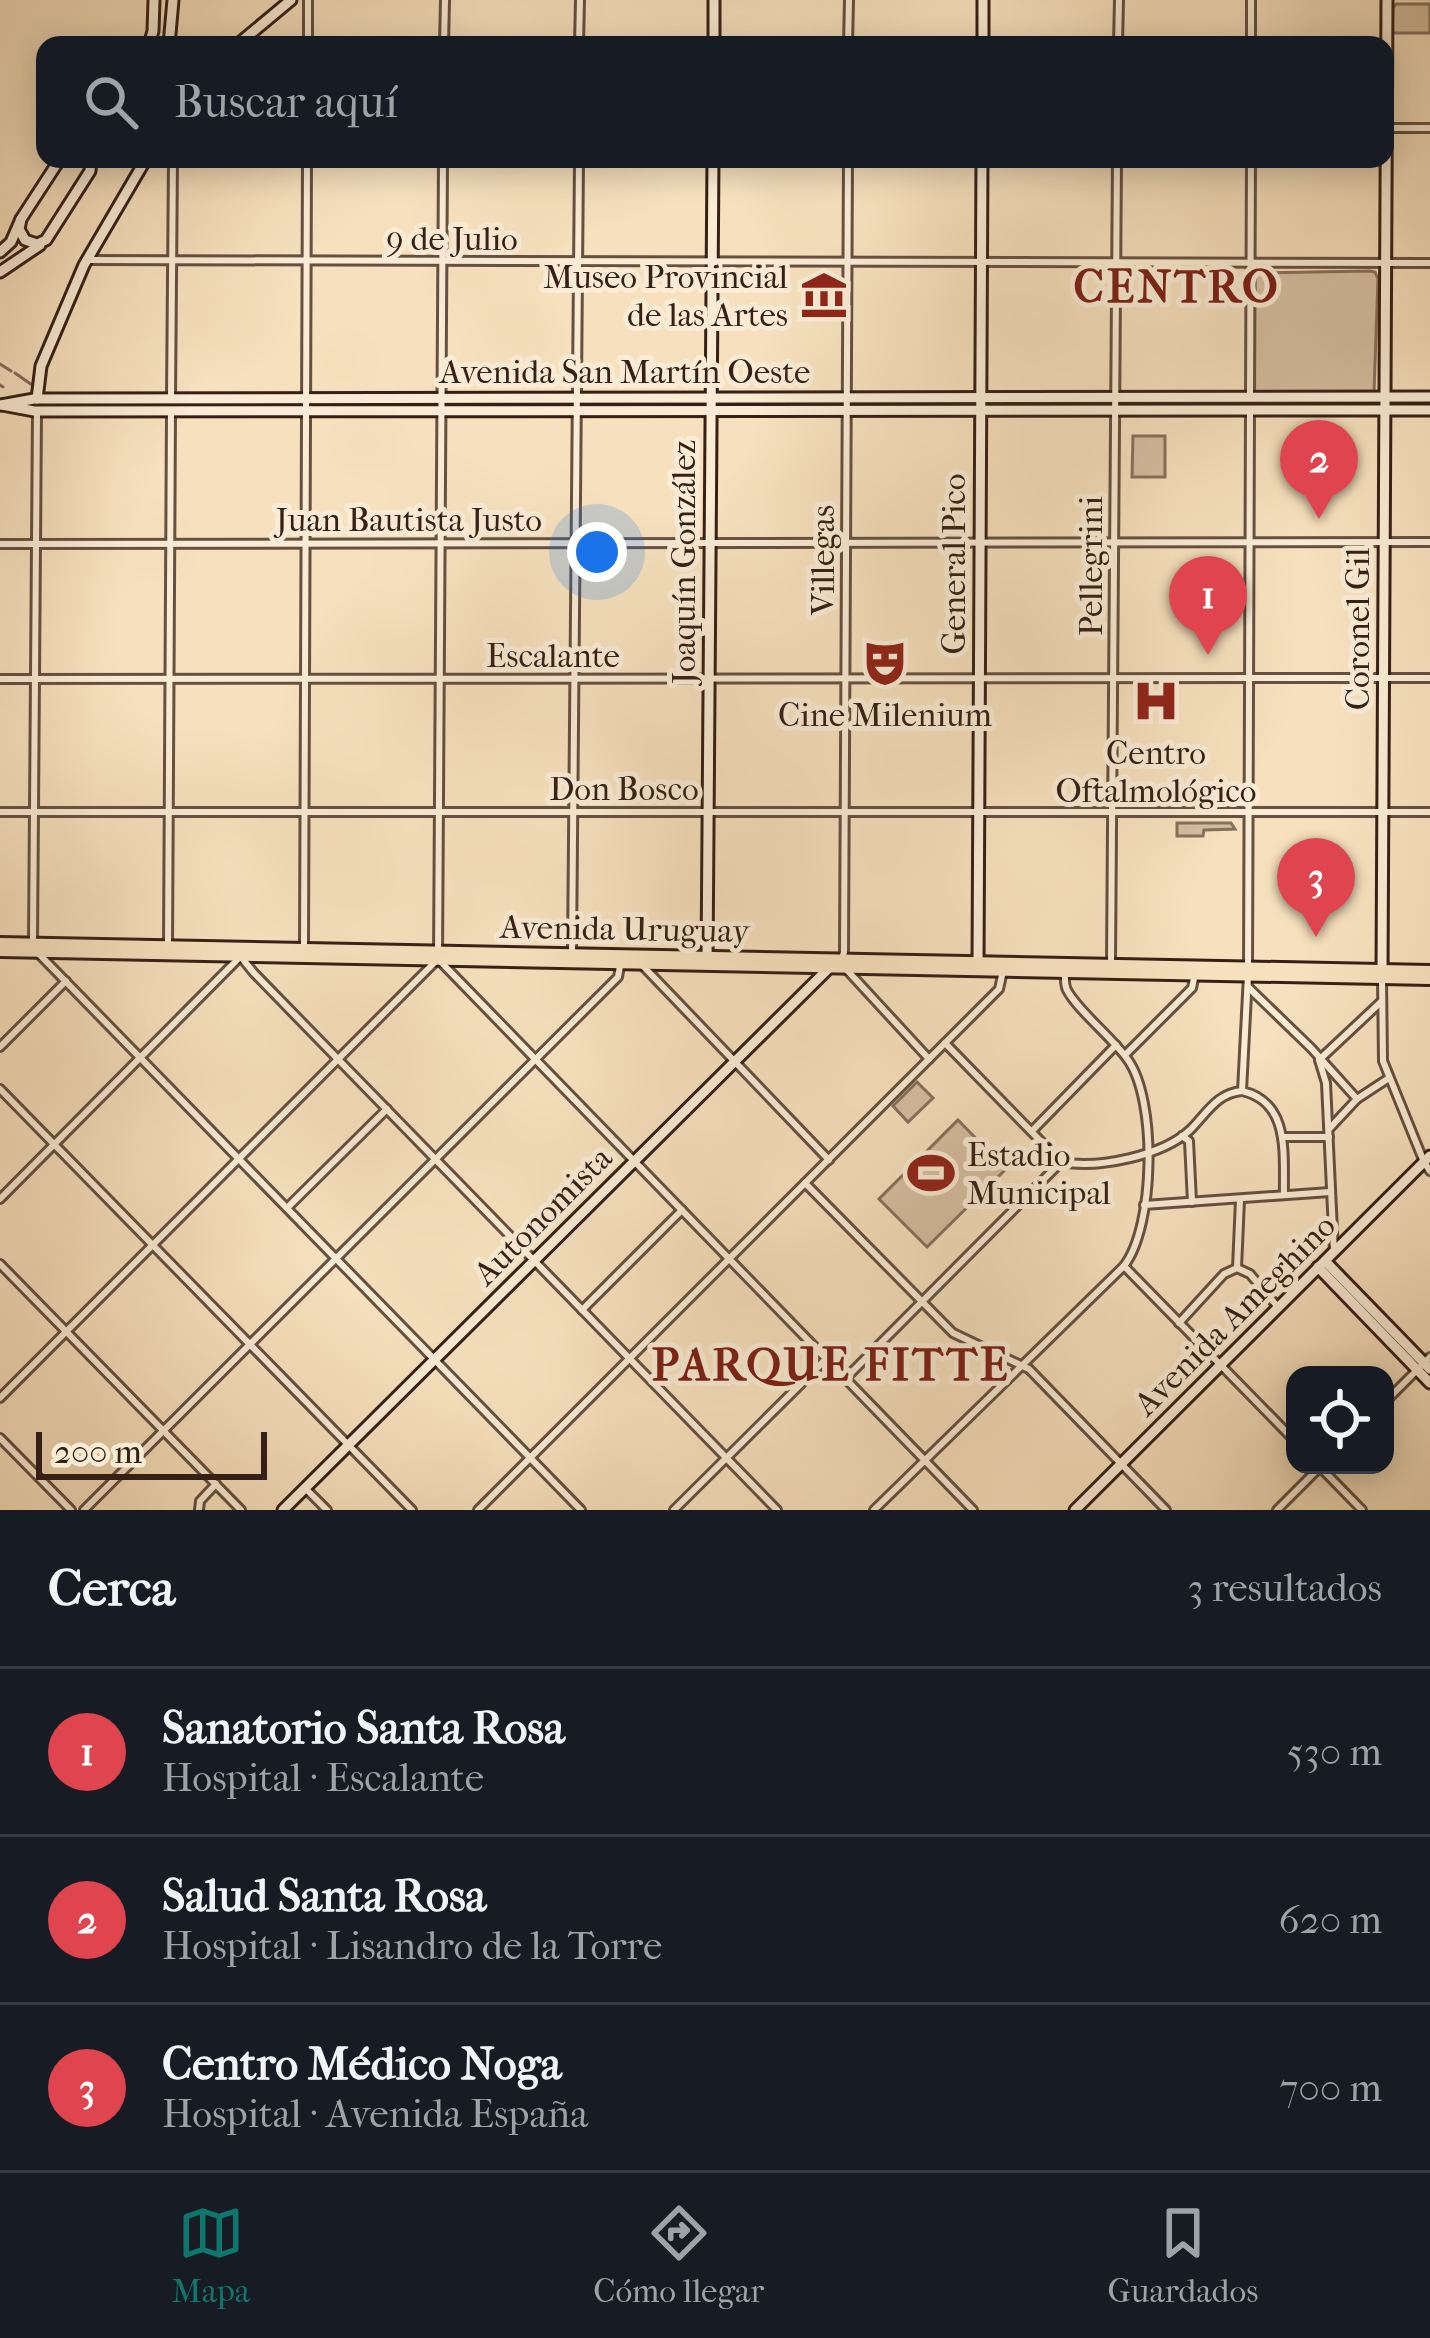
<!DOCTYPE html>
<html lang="es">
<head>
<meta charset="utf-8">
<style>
  body { margin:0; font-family:"IM FELL French Canon",serif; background:#242831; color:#f1f3f6 }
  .controls { position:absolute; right:36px; bottom:36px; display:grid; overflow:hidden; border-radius:24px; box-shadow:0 6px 30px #0003 }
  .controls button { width:108px; height:108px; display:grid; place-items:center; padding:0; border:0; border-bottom:3px solid #363941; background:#171b24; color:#f1f3f6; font:60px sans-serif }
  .scale { position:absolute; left:36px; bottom:30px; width:231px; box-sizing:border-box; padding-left:12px; border:6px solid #362016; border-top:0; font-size:33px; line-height:42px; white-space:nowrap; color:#362016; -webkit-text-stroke:9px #f9ebd4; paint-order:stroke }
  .you { position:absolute; left:597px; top:552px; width:42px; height:42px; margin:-30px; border:9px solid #fff; border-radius:50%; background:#1a73e8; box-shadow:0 0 0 18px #1a73e833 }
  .badge { display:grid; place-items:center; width:78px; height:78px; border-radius:50%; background:#0f766e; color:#fff; font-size:39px; font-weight:700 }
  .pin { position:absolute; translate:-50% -99px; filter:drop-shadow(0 3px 6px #0008) }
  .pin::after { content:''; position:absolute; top:63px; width:42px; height:36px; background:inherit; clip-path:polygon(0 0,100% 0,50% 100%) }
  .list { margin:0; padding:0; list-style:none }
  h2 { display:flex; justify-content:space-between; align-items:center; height:156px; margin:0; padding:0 48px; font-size:51px }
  h2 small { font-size:39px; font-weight:400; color:#9ea1a6 }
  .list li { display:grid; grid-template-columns:78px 1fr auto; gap:36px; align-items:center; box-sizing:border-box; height:168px; padding:0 48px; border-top:3px solid #363941 }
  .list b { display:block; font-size:45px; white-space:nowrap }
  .list p { margin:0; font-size:39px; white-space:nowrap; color:#9ea1a6 }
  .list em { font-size:39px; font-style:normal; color:#9ea1a6 }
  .icon { flex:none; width:66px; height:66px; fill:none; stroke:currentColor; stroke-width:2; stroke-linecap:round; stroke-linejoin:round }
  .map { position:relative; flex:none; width:1430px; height:1510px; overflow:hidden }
  .search { position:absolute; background:#171b24; box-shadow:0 6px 30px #0003; left:36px; right:36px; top:36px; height:132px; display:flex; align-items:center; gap:30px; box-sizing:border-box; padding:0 42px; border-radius:24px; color:#9ea1a6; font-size:45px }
  .sheet { height:660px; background:#171b24 }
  nav { display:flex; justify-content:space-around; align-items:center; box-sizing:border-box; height:168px; border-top:3px solid #363941; background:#171b24; font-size:33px; color:#9ea1a6 }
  nav a { display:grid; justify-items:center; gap:6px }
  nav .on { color:#0f766e }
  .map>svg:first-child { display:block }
  .green { fill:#d5bfa1; stroke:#86705c; stroke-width:3 }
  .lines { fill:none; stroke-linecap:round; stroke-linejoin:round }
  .stream { stroke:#826c58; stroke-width:3 }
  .street-casing { stroke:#665040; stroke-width:12 }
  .secondary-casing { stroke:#362016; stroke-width:15 }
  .primary-casing { stroke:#362016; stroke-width:16 }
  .street { stroke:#f9ebd4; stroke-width:6 }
  .secondary { stroke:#f9ebd4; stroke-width:9 }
  .primary { stroke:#f6e0bd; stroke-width:10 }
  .labels { text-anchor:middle; stroke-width:10; stroke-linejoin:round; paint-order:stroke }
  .street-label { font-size:33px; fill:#362016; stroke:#f9ebd4 }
  .poi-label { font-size:33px; fill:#362016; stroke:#f9ebd4 }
  .district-label { font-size:45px; font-weight:bold; letter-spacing:3px; fill:#7a1f14; stroke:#f9ebd4 }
</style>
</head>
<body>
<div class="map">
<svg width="1430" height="1510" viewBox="0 0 1430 1510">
  <rect width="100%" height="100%" fill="#f6e0bd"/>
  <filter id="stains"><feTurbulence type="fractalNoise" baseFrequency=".00167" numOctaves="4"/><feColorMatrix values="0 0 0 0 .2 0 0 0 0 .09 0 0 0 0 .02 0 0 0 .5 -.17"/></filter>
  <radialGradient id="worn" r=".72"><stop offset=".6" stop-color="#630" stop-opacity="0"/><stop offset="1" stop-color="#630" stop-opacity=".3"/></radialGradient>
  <g class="green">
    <polygon points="1396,4 1430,4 1430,33 1392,33 1393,8"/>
    <polygon points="1370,271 1375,272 1378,279 1374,392 1257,394 1253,391 1255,273"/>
    <polygon points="1133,436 1165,436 1165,477 1132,477"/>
    <polygon points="1177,823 1231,823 1235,829 1204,830 1203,836 1177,836"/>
    <polygon points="917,1082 933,1098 908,1122 893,1106"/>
    <polygon points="958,1120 1006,1169 927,1247 879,1199"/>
  </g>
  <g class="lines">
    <g class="stream">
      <polyline points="0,364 11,371"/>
      <polyline points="15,373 35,387"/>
      <polyline points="0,385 3,387"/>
    </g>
    <defs>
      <g id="street">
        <polyline points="308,45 308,0"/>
        <polyline points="444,45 445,0"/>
        <polyline points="579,45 580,0"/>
        <polyline points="848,45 849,0"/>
        <polyline points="1118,45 1119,0"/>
        <polyline points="1251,45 1251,0"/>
        <polyline points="1385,128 1430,128"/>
        <polyline points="443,159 438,959 973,1510"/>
        <polyline points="87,260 1430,263"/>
        <polyline points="1250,397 1251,159"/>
        <polyline points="171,399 173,159"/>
        <polyline points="0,544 1430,542"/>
        <polyline points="0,679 1430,678"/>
        <polyline points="0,812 1430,812"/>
        <polyline points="33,941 37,411"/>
        <polyline points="168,945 171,412"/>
        <polyline points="304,947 307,159"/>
        <polyline points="38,953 581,1510"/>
        <polyline points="572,953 579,159"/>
        <polyline points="241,957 254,973 777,1510"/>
        <polyline points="842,959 844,952 848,159"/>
        <polyline points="1111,963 1117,159"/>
        <polyline points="644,967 829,1160"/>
        <polyline points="846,969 929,1059"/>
        <polyline points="1382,978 1383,1061 1424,1162 1430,1171"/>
        <polyline points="1248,987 1311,1048 1357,1099"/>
        <polyline points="945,1043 1061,1162"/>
        <polyline points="0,1047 66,981"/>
        <polyline points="1125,1055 1192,988 1195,974"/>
        <polyline points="1319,1060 1326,1083 1334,1252"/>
        <polyline points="1319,1060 1382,1001"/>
        <polyline points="0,1089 412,1510"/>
        <polyline points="1242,1091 1248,975 1250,411"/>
        <path d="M 1242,1091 C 1291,1102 1283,1156 1284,1195"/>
        <polyline points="1329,1129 1357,1099 1389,1078"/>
        <polyline points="1032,1131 1116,1045"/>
        <polyline points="1182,1136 1189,1141 1192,1202"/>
        <polyline points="1282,1137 1329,1137"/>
        <path d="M 1061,1162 C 1098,1169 1162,1156 1190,1130 C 1207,1113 1217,1093 1242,1091"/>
        <polyline points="805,1183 953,1333 1029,1369 1166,1510"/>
        <polyline points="0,1199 238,959"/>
        <polyline points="1144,1205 1330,1192"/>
        <polyline points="287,1208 387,1109"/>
        <polyline points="0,1264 241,1510"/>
        <polyline points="1124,1266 1295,1441"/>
        <polyline points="1237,1268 1240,1200"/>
        <polyline points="1237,1268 1250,1274 1277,1306"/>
        <polyline points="582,1310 682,1210"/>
        <polyline points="1179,1323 1224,1274 1237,1268"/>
        <polyline points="845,1379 1061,1162"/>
        <polyline points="0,1398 435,962"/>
        <polyline points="1385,1402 1430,1357"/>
        <polyline points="0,1438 71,1510"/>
        <polyline points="1321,1468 1362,1510"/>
        <polyline points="305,1488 327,1510"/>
        <polyline points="84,1510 618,977 621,961"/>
        <polyline points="199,1510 200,1501 216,1484"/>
        <polyline points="478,1510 999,989 1003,971"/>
        <polyline points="674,1510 826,1359"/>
        <path d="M 874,1510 L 1124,1266 C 1155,1226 1157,1101 1128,1060 C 1113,1038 1078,1011 1067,990 C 1064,984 1065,978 1065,972"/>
        <polyline points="1277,1510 1322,1465"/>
      </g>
      <g id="secondary">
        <polyline points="149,45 153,31 154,0"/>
        <polyline points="169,45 173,0"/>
        <polyline points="237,45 291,0"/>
        <polyline points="714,45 714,0"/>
        <polyline points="983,45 983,0"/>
        <polyline points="21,219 19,229 25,240 37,244 46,240 90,171 91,159"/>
        <polyline points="0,252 11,242 21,219 60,159"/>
        <polyline points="0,272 40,245"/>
        <polyline points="37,399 41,366 84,265 146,159"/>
        <polyline points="0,405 34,399 1430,397"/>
        <polyline points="2,405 34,411 1430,410"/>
        <polyline points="707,964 713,159"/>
        <polyline points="978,965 982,159"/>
        <polyline points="1382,973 1387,0"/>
        <polyline points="1325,1261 1430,1369"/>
        <polyline points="1318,1267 1430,1383"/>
        <polyline points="283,1510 831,966"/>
        <polyline points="1075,1510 1430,1156"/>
      </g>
      <g id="primary">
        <polyline points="0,943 1430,971"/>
        <polyline points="0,951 1430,979"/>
      </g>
    </defs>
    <use href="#street" class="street-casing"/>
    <use href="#secondary" class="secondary-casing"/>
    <use href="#primary" class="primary-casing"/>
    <use href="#street" class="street"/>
    <use href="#secondary" class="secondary"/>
    <use href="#primary" class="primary"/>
  </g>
  <defs>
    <symbol id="museum-bare" viewBox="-9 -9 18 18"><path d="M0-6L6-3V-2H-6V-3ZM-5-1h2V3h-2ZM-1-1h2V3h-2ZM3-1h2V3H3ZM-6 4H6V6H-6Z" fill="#8f2418" stroke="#f9ebd4" stroke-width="2.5" paint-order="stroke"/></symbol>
    <symbol id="theatre-bare" viewBox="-9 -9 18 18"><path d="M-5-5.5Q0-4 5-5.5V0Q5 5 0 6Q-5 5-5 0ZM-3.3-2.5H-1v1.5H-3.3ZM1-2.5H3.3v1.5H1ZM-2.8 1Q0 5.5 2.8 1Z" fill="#8f2418" stroke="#f9ebd4" stroke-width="2.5" paint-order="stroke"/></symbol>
    <symbol id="hospital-bare" viewBox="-9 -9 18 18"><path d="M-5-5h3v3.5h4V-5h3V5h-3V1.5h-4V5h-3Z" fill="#8f2418" stroke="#f9ebd4" stroke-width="2.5" paint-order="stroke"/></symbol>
    <symbol id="stadium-bare" viewBox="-9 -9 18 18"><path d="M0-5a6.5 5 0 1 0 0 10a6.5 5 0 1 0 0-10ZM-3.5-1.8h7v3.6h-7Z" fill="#8f2418" stroke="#f9ebd4" stroke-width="2.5" paint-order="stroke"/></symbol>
  </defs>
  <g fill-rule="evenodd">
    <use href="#museum-bare" x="791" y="262" width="66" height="66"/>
    <use href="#theatre-bare" x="852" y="630" width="66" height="66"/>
    <use href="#hospital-bare" x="1123" y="668" width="66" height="66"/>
    <use href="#stadium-bare" x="898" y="1140" width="66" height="66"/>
  </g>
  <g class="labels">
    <g class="street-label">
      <text x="452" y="250">9 de Julio</text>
      <text x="625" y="383">Avenida San Martín Oeste</text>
      <text x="409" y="531">Juan Bautista Justo</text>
      <text transform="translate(822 560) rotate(-90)" y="12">Villegas</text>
      <text transform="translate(683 562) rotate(-90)" y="12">Joaquín González</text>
      <text transform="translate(953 564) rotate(-90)" y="12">General Pico</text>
      <text transform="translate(1090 566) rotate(-90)" y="12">Pellegrini</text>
      <text transform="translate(1357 629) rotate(-90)" y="12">Coronel Gil</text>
      <text x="553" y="667">Escalante</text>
      <text x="624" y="800">Don Bosco</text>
      <text transform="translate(625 928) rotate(1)" y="12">Avenida Uruguay</text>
      <text transform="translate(542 1215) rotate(-45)" y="12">Autonomista</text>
      <text transform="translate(1234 1314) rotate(-45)" y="12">Avenida Ameghino</text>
    </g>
    <g class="poi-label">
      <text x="788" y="288" text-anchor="end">Museo Provincial<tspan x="788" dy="38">de las Artes</tspan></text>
      <text x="885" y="726">Cine Milenium</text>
      <text x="1156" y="764">Centro<tspan x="1156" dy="38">Oftalmológico</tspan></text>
      <text x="967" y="1166" text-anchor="start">Estadio<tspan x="967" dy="38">Municipal</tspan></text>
    </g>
    <g class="district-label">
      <text x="1177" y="302">CENTRO</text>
      <text x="831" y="1380">PARQUE FITTE</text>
    </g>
  </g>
  <rect width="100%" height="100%" filter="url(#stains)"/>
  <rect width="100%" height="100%" fill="url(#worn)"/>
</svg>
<div class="controls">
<button><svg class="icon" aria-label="locate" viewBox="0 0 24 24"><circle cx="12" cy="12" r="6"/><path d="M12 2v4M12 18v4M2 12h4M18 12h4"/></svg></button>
</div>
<div class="scale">200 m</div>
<div class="you"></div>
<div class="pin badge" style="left:1208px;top:655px;background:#e0444e">1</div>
<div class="pin badge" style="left:1319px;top:519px;background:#e0444e">2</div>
<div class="pin badge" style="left:1316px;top:937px;background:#e0444e">3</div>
<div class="search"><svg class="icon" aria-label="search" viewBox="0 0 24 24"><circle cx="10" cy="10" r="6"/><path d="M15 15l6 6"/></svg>Buscar aquí</div>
</div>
<section class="sheet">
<h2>Cerca<small>3 resultados</small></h2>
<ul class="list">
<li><span class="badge" style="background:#e0444e">1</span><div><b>Sanatorio Santa Rosa</b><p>Hospital · Escalante</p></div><em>530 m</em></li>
<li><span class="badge" style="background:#e0444e">2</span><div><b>Salud Santa Rosa</b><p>Hospital · Lisandro de la Torre</p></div><em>620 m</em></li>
<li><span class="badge" style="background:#e0444e">3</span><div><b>Centro Médico Noga</b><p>Hospital · Avenida España</p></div><em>700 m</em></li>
</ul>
</section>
<nav>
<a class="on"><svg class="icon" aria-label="map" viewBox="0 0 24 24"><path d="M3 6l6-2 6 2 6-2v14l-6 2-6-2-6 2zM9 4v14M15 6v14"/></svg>Mapa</a>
<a><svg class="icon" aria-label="directions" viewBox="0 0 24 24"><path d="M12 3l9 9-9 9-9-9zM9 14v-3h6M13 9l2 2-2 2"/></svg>Cómo llegar</a>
<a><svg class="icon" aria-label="saved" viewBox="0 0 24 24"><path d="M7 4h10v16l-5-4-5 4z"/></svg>Guardados</a>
</nav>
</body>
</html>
